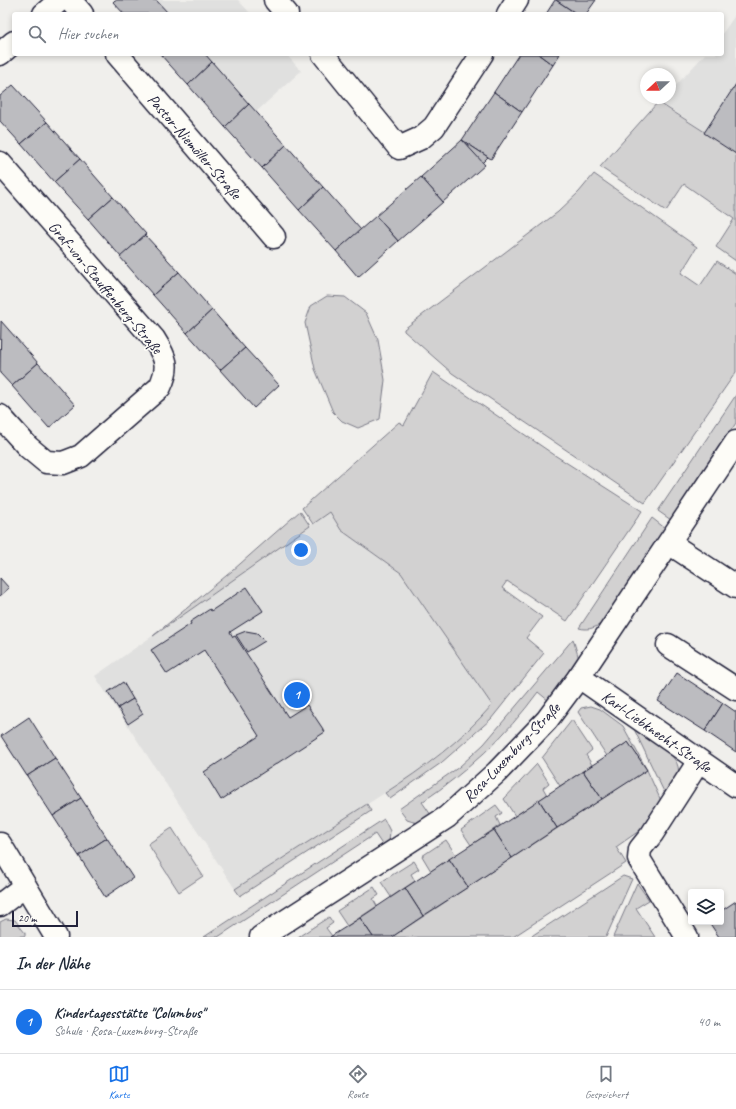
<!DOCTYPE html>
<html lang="de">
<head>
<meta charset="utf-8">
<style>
  body { margin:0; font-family:Caveat,sans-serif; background:#f6f6f7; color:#1f2937 }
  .controls { position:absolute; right:12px; bottom:12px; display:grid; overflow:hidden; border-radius:4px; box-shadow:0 2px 6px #0003 }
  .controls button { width:36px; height:36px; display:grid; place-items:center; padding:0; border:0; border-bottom:1px solid #e0e1e3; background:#fff; color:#1f2937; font:20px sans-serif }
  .compass { position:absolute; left:640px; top:68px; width:36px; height:36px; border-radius:50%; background:#fff; box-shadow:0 2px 6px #0003; rotate:248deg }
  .scale { position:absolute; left:12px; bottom:10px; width:66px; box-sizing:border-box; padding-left:4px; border:2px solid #22223b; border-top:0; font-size:11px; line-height:14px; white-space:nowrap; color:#22223b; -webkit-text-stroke:3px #fdfcf7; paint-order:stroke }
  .you { position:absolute; left:301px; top:550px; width:14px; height:14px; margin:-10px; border:3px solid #fff; border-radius:50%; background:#1a73e8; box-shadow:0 0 0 6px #1a73e833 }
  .badge { display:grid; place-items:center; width:26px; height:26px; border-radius:50%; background:#1a73e8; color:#fff; font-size:13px; font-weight:700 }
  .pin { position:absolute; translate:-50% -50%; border:2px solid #fff; box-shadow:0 1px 4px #0006 }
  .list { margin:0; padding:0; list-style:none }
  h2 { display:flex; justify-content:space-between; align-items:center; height:52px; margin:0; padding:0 16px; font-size:17px }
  h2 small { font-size:13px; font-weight:400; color:#747a83 }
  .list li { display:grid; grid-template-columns:26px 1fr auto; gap:12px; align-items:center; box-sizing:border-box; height:64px; padding:0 16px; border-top:1px solid #e0e1e3 }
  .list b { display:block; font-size:15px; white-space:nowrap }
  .list p { margin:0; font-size:13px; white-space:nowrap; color:#747a83 }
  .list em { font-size:13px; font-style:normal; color:#747a83 }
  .icon { flex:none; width:22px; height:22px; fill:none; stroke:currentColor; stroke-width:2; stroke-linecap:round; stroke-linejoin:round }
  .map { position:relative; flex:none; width:736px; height:937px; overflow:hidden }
  .search { position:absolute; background:#fff; box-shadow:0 2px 6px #0003; left:12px; right:12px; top:12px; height:44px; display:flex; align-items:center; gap:10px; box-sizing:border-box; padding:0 14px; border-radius:4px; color:#747a83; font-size:15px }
  .sheet { height:116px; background:#fff }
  nav { display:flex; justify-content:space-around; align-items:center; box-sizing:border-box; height:56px; border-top:1px solid #e0e1e3; background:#fff; font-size:11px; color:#747a83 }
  nav a { display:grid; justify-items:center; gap:2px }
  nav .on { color:#1a73e8 }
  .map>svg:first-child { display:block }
  .built { fill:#e0e0df }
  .green { fill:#d2d1d1; stroke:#7a7a86 }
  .building { fill:#bcbcc0; stroke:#22223b }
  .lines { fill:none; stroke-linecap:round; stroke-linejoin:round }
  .minor-casing { stroke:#22223b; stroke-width:25 }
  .minor { stroke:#fdfcf7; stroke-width:22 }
  .labels { text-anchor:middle; stroke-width:3.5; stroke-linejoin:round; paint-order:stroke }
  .street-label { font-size:16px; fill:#22223b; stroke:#fdfcf7 }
</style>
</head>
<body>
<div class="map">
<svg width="736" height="937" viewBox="0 0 736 937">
  <rect width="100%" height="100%" fill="#f0efec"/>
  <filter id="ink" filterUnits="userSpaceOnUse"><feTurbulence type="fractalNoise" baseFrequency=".025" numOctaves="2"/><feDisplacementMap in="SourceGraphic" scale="8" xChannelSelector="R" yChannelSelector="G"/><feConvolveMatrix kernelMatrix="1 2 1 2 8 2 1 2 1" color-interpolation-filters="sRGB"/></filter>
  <g filter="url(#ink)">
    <g class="built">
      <polygon points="156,0 238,0 251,14 169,14"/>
      <polygon points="736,14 736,152 660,102 664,98 670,98 670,92 705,54 722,54 722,34"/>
      <polygon points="205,54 286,54 301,71 256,112 249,104 225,127 188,85 212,63"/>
      <polygon points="330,512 341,530 401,573 492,705 463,736 408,778 235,889 95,676"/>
    </g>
    <g class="green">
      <polygon points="658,102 736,152 736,261 716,247 734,219 684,184 666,211 600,167"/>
      <polygon points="594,174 697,247 681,273 700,286 717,261 736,274 736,372 645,503 452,373 404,331 404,329 558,212 579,192"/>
      <polygon points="327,296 345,297 366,313 378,340 385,380 380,419 358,428 342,421 333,412 315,369 305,323 311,306"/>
      <path d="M 433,372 L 556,456 L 642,511 L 567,621 L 507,581 L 502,588 L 542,617 L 526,638 L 544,653 L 491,719 L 441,763 L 390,799 L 385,793 C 424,768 461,741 492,705 L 401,573 L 341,530 L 330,512 L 313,524 L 302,508 L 399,422 L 404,425 Z"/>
      <polygon points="736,395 736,423 671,520 658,511"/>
      <polygon points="300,511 310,526 153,636 232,571"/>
      <path d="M 652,518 L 666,529 L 605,621 C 597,627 589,631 579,628 Z"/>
      <path d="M 573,639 L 579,659 L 550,702 L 538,692 C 506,736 467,772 422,802 L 431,815 L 417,823 L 407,820 L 399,809 L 459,767 L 484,744 Z"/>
      <polygon points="591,706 600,709 623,726 647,770 662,803 649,824 616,847 626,863 513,937 392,937 646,770 628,742 607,756 578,712 581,708"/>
      <polygon points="572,720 592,750 586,755 592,765 560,786 542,758"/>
      <path d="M 634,729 C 647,737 683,755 678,774 C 676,781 670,790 666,796 Z"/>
      <polygon points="537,764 549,783 543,788 547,795 515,816 504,799"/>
      <polygon points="367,804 371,811 240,896 235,889"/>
      <polygon points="496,805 502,813 496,817 500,825 471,845 461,830"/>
      <polygon points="384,819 390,831 389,842 383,846 375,834 218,937 204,937"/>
      <polygon points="172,828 203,876 179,892 148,844"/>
      <polygon points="446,840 456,855 431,871 422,856"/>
      <polygon points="414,861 419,869 411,874 415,881 391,897 381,882"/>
      <polygon points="623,876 632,879 606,937 530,937"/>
      <polygon points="637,883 649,900 636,908 655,937 613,937"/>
      <polygon points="374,887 379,895 373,899 377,906 347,926 337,911"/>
      <polygon points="329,917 333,923 326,928 332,936 330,937 298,937"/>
      <polygon points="6,919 15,920 25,933 25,936 0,937 0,922"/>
    </g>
    <g class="building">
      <polygon points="115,0 156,0 169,14 124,14 113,2"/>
      <polygon points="555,0 556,0 577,14 546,14"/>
      <polygon points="556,0 596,0 586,14 577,14"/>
      <polygon points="160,54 205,54 212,62 188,85"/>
      <polygon points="519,54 538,54 553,65 522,112 494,92"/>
      <polygon points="538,54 560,54 553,65"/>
      <polygon points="212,62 249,104 225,127 188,85"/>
      <polygon points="736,84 736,154 704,133"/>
      <polygon points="13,85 47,122 21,144 0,121 0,96"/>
      <polygon points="494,92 522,112 491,159 462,140"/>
      <polygon points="249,104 286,145 262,168 225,127"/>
      <polygon points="47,122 80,159 54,182 21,144"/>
      <polygon points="462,140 488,157 482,163"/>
      <polygon points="462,140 485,165 443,202 421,177"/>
      <polygon points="286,145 323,187 299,210 262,168"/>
      <polygon points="80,159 113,197 88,219 54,182"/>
      <polygon points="421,177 443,202 398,241 376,216"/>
      <polygon points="323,187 361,230 336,251 299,210"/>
      <polygon points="113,197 146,234 121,257 88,219"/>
      <polygon points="376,216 398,241 358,277 336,251"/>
      <polygon points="145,235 179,272 153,295 120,257"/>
      <polygon points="179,272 212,310 187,333 153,295"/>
      <polygon points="212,310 245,348 220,370 187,333"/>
      <polygon points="1,321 38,363 12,386 0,373"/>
      <polygon points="245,348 279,385 254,408 220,370"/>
      <polygon points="38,363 75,405 49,428 12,386"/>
      <polygon points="0,578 9,588 0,596"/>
      <polygon points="247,587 263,611 230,632 233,637 235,636 288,717 307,705 325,732 221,800 204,772 259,736 204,650 167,674 151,650 191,624 190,622 210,609 211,611"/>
      <polygon points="246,631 257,633 265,641 247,652 236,635"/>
      <polygon points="677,673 723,703 705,731 658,701"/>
      <polygon points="123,682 133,699 118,708 108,692"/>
      <polygon points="133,699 143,714 128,724 118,708"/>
      <polygon points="723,703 736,712 736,752 705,731"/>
      <polygon points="29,717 55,758 27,776 1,736"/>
      <polygon points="628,742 647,770 602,799 583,771"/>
      <polygon points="55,758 81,798 53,816 27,776"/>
      <polygon points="583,771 602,799 557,828 539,800"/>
      <polygon points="81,798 107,838 79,856 53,816"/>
      <polygon points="539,800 557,828 512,858 494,830"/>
      <polygon points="494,830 512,858 468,887 449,859"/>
      <polygon points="107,838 133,878 105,897 79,856"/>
      <polygon points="449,859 468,887 423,916 405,888"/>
      <polygon points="405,888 423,916 392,937 373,937 360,918"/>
      <polygon points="736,901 736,937 719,937 709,922 721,922 721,911"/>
      <polygon points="360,918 373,937 330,937 341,930"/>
    </g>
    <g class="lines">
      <defs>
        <g id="minor">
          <polyline points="70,0 82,14"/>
          <polyline points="275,0 287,14"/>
          <polyline points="44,14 60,0"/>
          <polyline points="508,14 517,0"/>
          <polyline points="0,54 14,42"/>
          <polyline points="117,54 274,237"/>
          <polyline points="323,54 399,148 421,138 434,127 482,54"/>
          <path d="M 0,163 L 154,339 C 166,358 170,366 160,387 L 81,456 L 63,463 L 46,462 L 28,447 L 0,416"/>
          <polyline points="669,543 736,587"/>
          <polyline points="668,645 736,689"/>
          <polyline points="579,677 736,786"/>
          <polyline points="0,844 56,937"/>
          <polyline points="0,905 25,886"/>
          <polyline points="261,937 447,817 497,772 547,720 579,677 736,442"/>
          <polyline points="687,937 639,859 640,849 652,834 699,761"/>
        </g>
      </defs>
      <use href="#minor" class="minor-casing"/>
      <use href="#minor" class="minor"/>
    </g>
  </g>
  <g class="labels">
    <g class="street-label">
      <text transform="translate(195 146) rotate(49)" y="6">Pastor-Niemöller-Straße</text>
      <text transform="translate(106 287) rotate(50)" y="6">Graf-von-Stauffenberg-Straße</text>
      <text transform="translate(657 731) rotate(35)" y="6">Karl-Liebknecht-Straße</text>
      <text transform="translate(511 752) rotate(-46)" y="6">Rosa-Luxemburg-Straße</text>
    </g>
  </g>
</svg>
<div class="controls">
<button><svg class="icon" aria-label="layers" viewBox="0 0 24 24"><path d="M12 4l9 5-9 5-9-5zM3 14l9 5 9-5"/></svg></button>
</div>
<svg class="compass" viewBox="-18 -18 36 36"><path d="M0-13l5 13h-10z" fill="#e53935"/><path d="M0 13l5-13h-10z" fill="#747a83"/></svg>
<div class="scale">20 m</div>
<div class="you"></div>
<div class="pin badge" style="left:297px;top:695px">1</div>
<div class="search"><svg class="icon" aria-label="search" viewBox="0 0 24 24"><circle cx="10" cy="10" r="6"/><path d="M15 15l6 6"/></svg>Hier suchen</div>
</div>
<section class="sheet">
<h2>In der Nähe<small></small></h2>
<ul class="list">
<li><span class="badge">1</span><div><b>Kindertagesstätte &quot;Columbus&quot;</b><p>Schule · Rosa-Luxemburg-Straße</p></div><em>40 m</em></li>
</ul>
</section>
<nav>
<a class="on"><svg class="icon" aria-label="map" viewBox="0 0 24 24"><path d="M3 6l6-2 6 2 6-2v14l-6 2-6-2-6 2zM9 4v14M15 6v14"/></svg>Karte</a>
<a><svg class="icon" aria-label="directions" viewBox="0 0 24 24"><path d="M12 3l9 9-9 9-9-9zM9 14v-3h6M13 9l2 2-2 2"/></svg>Route</a>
<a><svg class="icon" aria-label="saved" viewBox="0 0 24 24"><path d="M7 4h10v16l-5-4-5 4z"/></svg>Gespeichert</a>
</nav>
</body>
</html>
